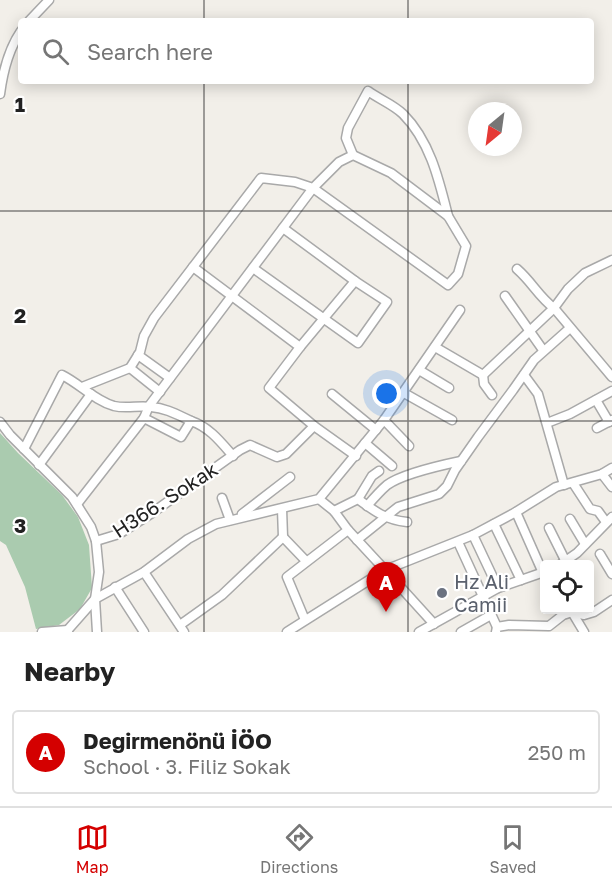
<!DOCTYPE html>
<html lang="en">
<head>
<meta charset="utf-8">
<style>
  body { margin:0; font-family:"Golos Text",sans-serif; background:#f2f2f2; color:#222 }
  .controls { position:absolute; right:18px; bottom:18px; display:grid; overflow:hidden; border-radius:6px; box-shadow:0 3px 15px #0003 }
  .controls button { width:54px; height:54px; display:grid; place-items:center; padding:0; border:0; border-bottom:2px solid #e0e0e0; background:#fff; color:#222; font:30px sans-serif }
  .compass { position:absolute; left:468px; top:102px; width:54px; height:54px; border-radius:50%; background:#fff; box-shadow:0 3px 15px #0003; rotate:209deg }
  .you { position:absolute; left:387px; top:394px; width:21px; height:21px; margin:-15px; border:4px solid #fff; border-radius:50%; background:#1a73e8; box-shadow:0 0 0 9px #1a73e833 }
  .badge { display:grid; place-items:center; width:39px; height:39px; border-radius:50%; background:#d40000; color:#fff; font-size:20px; font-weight:700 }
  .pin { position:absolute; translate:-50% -50px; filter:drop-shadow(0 2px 3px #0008) }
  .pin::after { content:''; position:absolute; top:32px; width:21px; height:18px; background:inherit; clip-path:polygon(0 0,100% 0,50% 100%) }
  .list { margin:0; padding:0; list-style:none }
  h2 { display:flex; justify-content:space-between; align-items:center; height:78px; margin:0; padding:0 24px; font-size:26px }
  h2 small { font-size:20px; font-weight:400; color:#767676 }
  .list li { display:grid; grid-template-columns:39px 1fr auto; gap:18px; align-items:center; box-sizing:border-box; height:84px; margin:0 12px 12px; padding:0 12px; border:2px solid #e0e0e0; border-radius:6px }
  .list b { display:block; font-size:22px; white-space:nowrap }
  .list p { margin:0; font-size:20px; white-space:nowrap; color:#767676 }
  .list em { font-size:20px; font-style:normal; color:#767676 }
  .icon { flex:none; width:33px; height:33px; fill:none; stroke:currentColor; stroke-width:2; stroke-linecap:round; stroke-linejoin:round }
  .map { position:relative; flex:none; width:612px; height:632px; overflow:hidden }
  .search { position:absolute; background:#fff; box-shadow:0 3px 15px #0003; left:18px; right:18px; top:18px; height:66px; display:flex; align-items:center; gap:15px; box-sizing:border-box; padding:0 21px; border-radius:6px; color:#767676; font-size:22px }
  .sheet { height:174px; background:#fff }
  nav { display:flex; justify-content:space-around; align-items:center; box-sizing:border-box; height:84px; border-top:2px solid #e0e0e0; background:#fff; font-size:16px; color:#767676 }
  nav a { display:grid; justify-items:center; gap:3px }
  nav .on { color:#d40000 }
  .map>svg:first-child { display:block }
  .cemetery { fill:#aacbaf }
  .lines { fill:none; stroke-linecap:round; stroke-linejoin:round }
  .minor-casing { stroke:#a9a9a9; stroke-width:11 }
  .minor { stroke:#fff; stroke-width:8 }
  .grid { fill:none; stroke:#222; stroke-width:1.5; stroke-opacity:0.55 }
  .worship-dot { fill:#6b7280; stroke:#fff; stroke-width:2 }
  .labels { text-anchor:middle; stroke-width:4.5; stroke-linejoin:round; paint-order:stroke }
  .street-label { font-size:20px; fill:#222; stroke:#fff }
  .worship-label { font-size:20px; fill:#5b616d; stroke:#fff; text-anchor:start }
  .grid-label { font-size:20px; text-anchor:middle; font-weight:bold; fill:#222; stroke:#fff; stroke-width:4.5; stroke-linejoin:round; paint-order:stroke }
</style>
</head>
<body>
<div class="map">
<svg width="612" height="632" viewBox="0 0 612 632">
  <rect width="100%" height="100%" fill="#f2efe9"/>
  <polygon class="cemetery" points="0,433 18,453 62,495 78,517 89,545 92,588 80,609 59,625 36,629 25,587 6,545 0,541"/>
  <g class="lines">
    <defs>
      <g id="minor">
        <polyline points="29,21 49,0"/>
        <path d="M 0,94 C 3,71 8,50 21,31"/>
        <path d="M 353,155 L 346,138 L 348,128 L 368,91 C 379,99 394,105 403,114 C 430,141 439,180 448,216"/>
        <polyline points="283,228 355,281 300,347"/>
        <polyline points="193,267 300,347 269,388 314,426 356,456"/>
        <polyline points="253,268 358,343 387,302 355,281"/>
        <path d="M 517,269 C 532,282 539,297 554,308 L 612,377"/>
        <polyline points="505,296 543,350"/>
        <polyline points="435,347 483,375"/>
        <polyline points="138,355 170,378"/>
        <polyline points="130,368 160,392"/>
        <polyline points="419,370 449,388"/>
        <polyline points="483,375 554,308 568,289 585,273 612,260"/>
        <polyline points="483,375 484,384 492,395"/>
        <polyline points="524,375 538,394 564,485"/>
        <polyline points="82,387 130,368 140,352 144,336 154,318 261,178 295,182 313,188 448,285 458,274 466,246 448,216 391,173 353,155 339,162 313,188 149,406 144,418"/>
        <polyline points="404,393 452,420"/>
        <polyline points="332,394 376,430"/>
        <polyline points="596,400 609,422"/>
        <polyline points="384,420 409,446"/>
        <polyline points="0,422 10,435 72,497 91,527 96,541 99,572 95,599 97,632"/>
        <polyline points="547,423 570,414 612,391"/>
        <polyline points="597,428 612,420"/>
        <polyline points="365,443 392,466"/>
        <path d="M 24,449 L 62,375 C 80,384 94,400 114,406 C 127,409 139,405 151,407 C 166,408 178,415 191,421"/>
        <polyline points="39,465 91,394"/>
        <polyline points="602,474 612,487"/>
        <polyline points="573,483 590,509 598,511 606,522"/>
        <polyline points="222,498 230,520"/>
        <polyline points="358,499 372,476 379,471"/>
        <path d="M 77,504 L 144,418 L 181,437 L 191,421 C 209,427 220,441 233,456"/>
        <path d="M 367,506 C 373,499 380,491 387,485 C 402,474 442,465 461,461"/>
        <polyline points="282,509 283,537"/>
        <path d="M 334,511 L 358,499 C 374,511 386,520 407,522"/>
        <polyline points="516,512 543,573"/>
        <polyline points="242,514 290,477"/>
        <polyline points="570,519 585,544"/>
        <polyline points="494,524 521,580"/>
        <polyline points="549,528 566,562"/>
        <polyline points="348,530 385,570 473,535 516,512 556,487 602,474 612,468"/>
        <polyline points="473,535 498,588"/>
        <polyline points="357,540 398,507 439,494 447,486 455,470 478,437 513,390 534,360 570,328"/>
        <polyline points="96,541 119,534 152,513 240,450 250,445 277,457 286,454 314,426"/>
        <polyline points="458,542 497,627"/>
        <polyline points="600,554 612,574"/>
        <polyline points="561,564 577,553 612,517"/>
        <polyline points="144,572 184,632"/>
        <polyline points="115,587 144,632"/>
        <polyline points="572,612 584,632"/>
        <polyline points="305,620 287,577 348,530 334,511 319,499"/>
        <polyline points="180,625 222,595 283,537 306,561"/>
        <polyline points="42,632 68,630"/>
        <polyline points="66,632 95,599 144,572 188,539 216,524 319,499 384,420 460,310"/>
        <polyline points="287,632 385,570 434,624"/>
        <polyline points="419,632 498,588 544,572"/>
        <polyline points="461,632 491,615"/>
        <polyline points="496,632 497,627 509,625 549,626 563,615 572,612 584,615 594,612 612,600"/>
      </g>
    </defs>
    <use href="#minor" class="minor-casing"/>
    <use href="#minor" class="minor"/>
  </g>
  <path class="grid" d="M 204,0 L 204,21M 408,0 L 408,21M 204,81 L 204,632M 408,81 L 408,632M 0,211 L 612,211M 0,421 L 612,421"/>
  <circle class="worship-dot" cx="442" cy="593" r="6"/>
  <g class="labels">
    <g class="street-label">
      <text transform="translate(165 500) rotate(-33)" y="7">H366. Sokak</text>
    </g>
    <g class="worship-label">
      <text x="454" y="589">Hz Ali<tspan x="454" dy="23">Camii</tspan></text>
    </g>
  </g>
  <g class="grid-label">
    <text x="20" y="112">1</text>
    <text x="20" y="323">2</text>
    <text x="20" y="533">3</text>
  </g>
</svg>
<div class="controls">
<button><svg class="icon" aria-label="locate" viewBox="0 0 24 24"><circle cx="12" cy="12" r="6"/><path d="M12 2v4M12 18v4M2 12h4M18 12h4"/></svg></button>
</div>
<svg class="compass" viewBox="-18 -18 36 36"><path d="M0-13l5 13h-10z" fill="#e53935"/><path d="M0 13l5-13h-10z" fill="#767676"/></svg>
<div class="you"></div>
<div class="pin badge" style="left:386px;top:612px">A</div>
<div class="search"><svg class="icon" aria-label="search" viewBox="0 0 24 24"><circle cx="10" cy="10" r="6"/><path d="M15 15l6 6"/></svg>Search here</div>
</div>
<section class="sheet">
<h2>Nearby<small></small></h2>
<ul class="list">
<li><span class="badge">A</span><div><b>Değirmenönü İÖO</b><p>School · 3. Filiz Sokak</p></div><em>250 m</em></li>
</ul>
</section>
<nav>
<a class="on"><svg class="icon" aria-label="map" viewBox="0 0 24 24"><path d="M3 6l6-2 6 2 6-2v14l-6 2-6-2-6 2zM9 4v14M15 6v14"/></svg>Map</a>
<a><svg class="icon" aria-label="directions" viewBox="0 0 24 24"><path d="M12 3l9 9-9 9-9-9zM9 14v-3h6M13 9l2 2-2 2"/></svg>Directions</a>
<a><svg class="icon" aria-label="saved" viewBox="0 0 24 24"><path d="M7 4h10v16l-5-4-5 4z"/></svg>Saved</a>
</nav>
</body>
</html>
